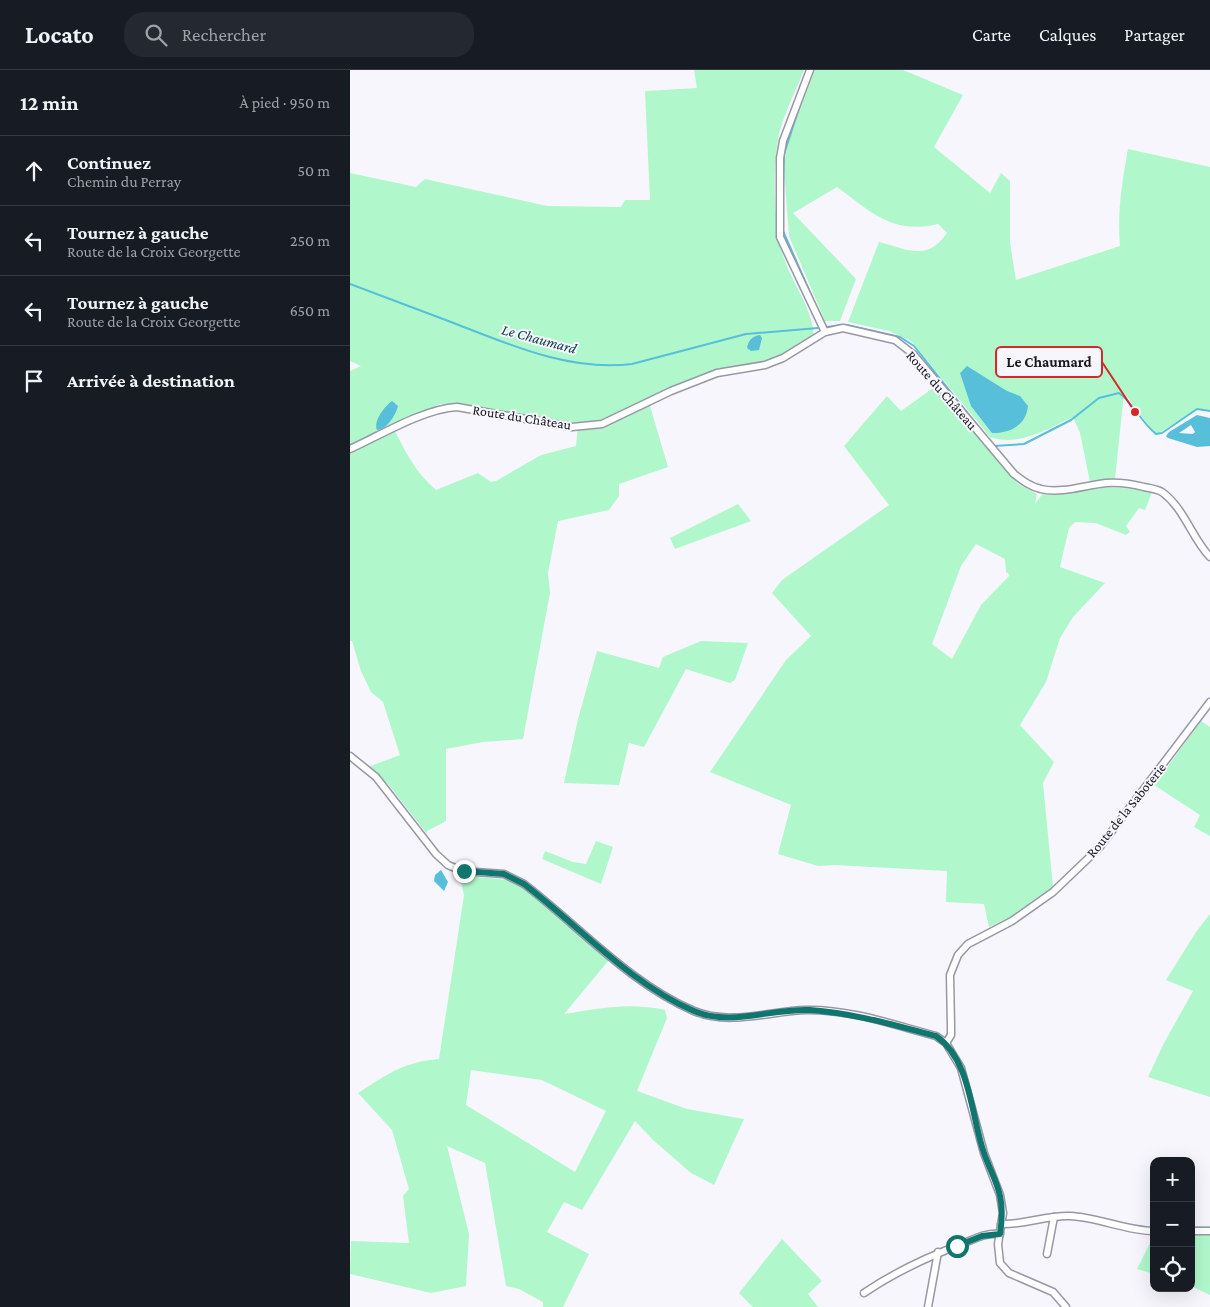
<!DOCTYPE html>
<html lang="fr">
<head>
<meta charset="utf-8">
<style>
  body { margin:0; font-family:"Crimson Pro",serif; background:#242831; color:#f1f3f6 }
  .controls { position:absolute; right:15px; bottom:15px; display:grid; overflow:hidden; border-radius:10px; box-shadow:0 5px 20px #0002 }
  .controls button { width:45px; height:45px; display:grid; place-items:center; padding:0; border:0; border-bottom:1px solid #363941; background:#171b24; color:#f1f3f6; font:25px sans-serif }
  .stop { position:absolute; width:15px; height:15px; margin:-11px; border:4px solid #0f766e; border-radius:50%; background:#fff }
  .stop.end { background:#0f766e; border-color:#fff; box-shadow:0 1px 5px #0008 }
  .list { margin:0; padding:0; list-style:none }
  h2 { display:flex; justify-content:space-between; align-items:center; height:65px; margin:0; padding:0 20px; font-size:21px }
  h2 small { font-size:16px; font-weight:400; color:#9ea1a6 }
  .list li { display:grid; grid-template-columns:32px 1fr auto; gap:15px; align-items:center; box-sizing:border-box; height:70px; padding:0 20px; border-top:1px solid #363941 }
  .list b { display:block; font-size:19px; white-space:nowrap }
  .list p { margin:0; font-size:16px; white-space:nowrap; color:#9ea1a6 }
  .list em { font-size:16px; font-style:normal; color:#9ea1a6 }
  .icon { flex:none; width:28px; height:28px; fill:none; stroke:currentColor; stroke-width:2; stroke-linecap:round; stroke-linejoin:round }
  .map { position:relative; flex:none; width:860px; height:1237px; overflow:hidden }
  header { display:flex; align-items:center; gap:30px; box-sizing:border-box; height:70px; padding:0 25px; background:#171b24; border-bottom:1px solid #363941 }
  header strong { font-size:24px }
  nav { display:flex; gap:28px; margin-inline-start:auto; font-size:18px }
  .search { width:350px; height:45px; background:#242831; display:flex; align-items:center; gap:12px; box-sizing:border-box; padding:0 18px; border-radius:20px; color:#9ea1a6; font-size:19px }
  main { display:flex }
  aside { flex:1; background:#171b24 }
  .map>svg:first-child { display:block }
  .green { fill:#b0f8cb; fill-rule:evenodd }
  .water { fill:#57bfda; fill-rule:evenodd }
  .lines { fill:none; stroke-linecap:round; stroke-linejoin:round }
  .stream { stroke:#57bfda; stroke-width:2 }
  .minor-casing { stroke:#9997a7; stroke-width:9 }
  .minor { stroke:#fff; stroke-width:6 }
  .route { stroke:#0f766e; stroke-width:6 }
  .labels { text-anchor:middle; stroke-width:4; stroke-linejoin:round; paint-order:stroke }
  .street-label { font-size:14px; fill:#17161c; stroke:#f7f6fd }
  .water-label { font-size:15px; font-style:italic; fill:#073944; stroke:#f7f6fd }
  .leader { fill:none; stroke:#d62828; stroke-width:2 }
  .callout-dot { fill:#d62828; stroke:#f7f6fd; stroke-width:2 }
  .callout { fill:#f7f6fd; stroke:#d62828; stroke-width:2 }
  .callout-label { font-size:15px; text-anchor:middle; font-weight:bold; fill:#17161c }
</style>
</head>
<body>
<header>
<strong>Locato</strong>
<div class="search"><svg class="icon" aria-label="search" viewBox="0 0 24 24"><circle cx="10" cy="10" r="6"/><path d="M15 15l6 6"/></svg>Rechercher</div>
<nav><a>Carte</a><a>Calques</a><a>Partager</a></nav>
</header>
<main>
<aside>
<h2>12 min<small>À pied · 950 m</small></h2>
<ul class="list">
<li><svg class="icon" aria-label="ahead" viewBox="0 0 24 24"><path d="M12 20V5M6 11l6-6 6 6"/></svg><div><b>Continuez</b><p>Chemin du Perray</p></div><em>50 m</em></li>
<li><svg class="icon" aria-label="left" viewBox="0 0 24 24"><path d="M17 20v-9H6M10 6l-5 5 5 5"/></svg><div><b>Tournez à gauche</b><p>Route de la Croix Georgette</p></div><em>250 m</em></li>
<li><svg class="icon" aria-label="left" viewBox="0 0 24 24"><path d="M17 20v-9H6M10 6l-5 5 5 5"/></svg><div><b>Tournez à gauche</b><p>Route de la Croix Georgette</p></div><em>650 m</em></li>
<li><svg class="icon" aria-label="arrive" viewBox="0 0 24 24"><path d="M6 21V4h12l-3 4 3 4H6"/></svg><div><b>Arrivée à destination</b></div></li>
</ul>
</aside>
<div class="map">
<svg width="860" height="1237" viewBox="0 0 860 1237">
  <rect width="100%" height="100%" fill="#f7f6fd"/>
  <g class="green">
    <path d="M 344,0 L 454,0 C 446,20 436,40 430,60 C 422,90 423,159 434,188 C 443,215 462,237 464,266 L 420,291 L 355,304 L 298,329 L 318,397 L 269,414 L 269,426 L 259,440 L 208,451 L 198,503 L 200,523 L 173,669 L 133,672 L 96,679 L 96,751 L 77,761 L 77,764 L 38,714 L 18,697 L 50,685 L 33,632 L 21,622 L 11,601 L 2,571 L 0,571 L 0,301 L 11,296 L 0,291 L 0,103 L 66,117 L 75,109 L 197,136 L 271,137 L 275,130 L 300,130 L 295,21 L 347,18 ZM 90,334 L 113,335 L 228,354 L 226,376 L 191,385 L 146,411 L 141,412 L 128,403 L 86,420 C 65,402 55,381 43,357 Z"/>
    <path d="M 465,0 L 553,0 L 613,25 L 584,77 L 640,123 L 651,103 L 660,111 L 660,173 L 666,210 L 770,176 C 767,143 772,112 778,79 L 860,97 L 860,341 L 847,339 L 806,365 L 774,323 L 765,409 L 740,412 L 730,363 L 723,347 C 698,359 668,377 640,367 L 561,271 L 539,261 L 498,252 L 529,172 C 558,179 577,192 597,163 L 588,154 C 543,165 521,142 487,117 L 443,143 L 506,209 L 490,251 L 475,251 L 439,166 L 435,114 L 434,91 L 439,66 Z"/>
    <path d="M 586,316 L 668,414 L 687,424 L 685,434 L 693,423 C 711,424 727,420 744,418 C 764,416 783,419 802,422 L 795,440 L 789,438 L 776,456 L 780,462 L 776,465 L 746,453 L 725,452 L 719,458 L 710,497 L 755,513 L 723,547 L 710,568 L 696,612 L 670,655 L 704,692 L 693,713 L 703,817 L 667,844 L 639,857 L 634,834 L 596,832 L 597,801 L 484,795 L 468,796 L 428,784 L 441,735 L 360,702 L 436,590 L 461,566 L 422,523 L 432,510 L 539,435 L 494,376 L 537,326 L 551,341 ZM 626,474 L 655,489 L 656,502 L 660,505 L 631,535 L 602,589 L 582,574 L 611,496 Z"/>
    <polygon points="388,434 401,451 325,479 320,468"/>
    <polygon points="351,571 398,573 385,610 380,613 336,599 294,677 279,673 269,715 214,713 228,649 247,581 309,598 313,587"/>
    <polygon points="851,651 860,657 860,766 844,757 850,745 804,715"/>
    <polygon points="246,771 263,777 251,814 192,789 195,781 223,792 236,794"/>
    <path d="M 109,805 L 158,810 L 179,821 L 259,890 L 214,944 C 249,938 281,932 315,940 L 317,948 L 287,1021 L 337,1039 L 394,1049 L 364,1115 L 341,1103 L 303,1070 L 285,1051 L 232,1140 L 214,1132 L 197,1162 L 239,1184 L 213,1237 L 193,1237 L 193,1232 L 169,1219 L 156,1216 L 135,1093 L 97,1076 L 119,1164 L 116,1216 L 81,1223 L 0,1204 L 1,1171 L 59,1173 L 53,1126 L 59,1119 L 42,1060 L 8,1023 C 38,1004 53,992 89,989 L 114,825 ZM 121,1000 L 192,1010 L 256,1041 L 225,1102 L 116,1035 Z"/>
    <polygon points="860,844 860,1027 798,1007 813,975 843,921 816,910 846,862"/>
    <polygon points="841,1156 860,1156 860,1225 841,1216"/>
    <polygon points="804,1165 804,1204 787,1199"/>
    <polygon points="432,1169 472,1211 458,1224 468,1237 403,1237 389,1223"/>
  </g>
  <g class="water">
    <path d="M 410,265 L 412,268 L 409,280 L 401,281 L 397,278 C 398,271 402,266 410,265 Z"/>
    <path d="M 617,296 L 657,321 L 670,326 L 678,336 C 676,355 661,363 642,363 L 621,336 L 610,303 Z"/>
    <path d="M 42,331 L 48,336 C 46,345 36,360 27,360 C 23,351 34,337 42,331 Z"/>
    <path d="M 847,345 L 860,348 L 860,376 L 847,377 L 818,368 L 816,366 L 819,362 ZM 841,355 L 845,362 L 843,364 L 829,363 Z"/>
    <polygon points="91,800 98,812 94,821 84,811 85,805"/>
  </g>
  <g class="lines">
    <g class="stream">
      <polyline points="433,118 434,84 450,35"/>
      <polyline points="433,143 433,161 466,236"/>
      <path d="M 0,214 C 34,227 67,239 101,252 C 158,274 220,302 282,294 L 396,264 L 468,258"/>
      <polyline points="497,255 550,267 564,276 640,371"/>
      <polyline points="474,256 477,257 491,255"/>
      <path d="M 644,376 L 674,374 L 721,350 L 749,328 L 769,323 C 784,334 791,352 806,364 L 812,363 L 847,339 L 860,341"/>
    </g>
    <defs>
      <g id="minor">
        <polyline points="460,0 433,71 430,88 430,167 475,262"/>
        <path d="M 0,379 C 31,365 73,339 107,337 L 222,357 L 252,354 L 321,321 L 367,303 L 415,295 L 433,288 L 475,262 L 493,258 L 545,270 L 563,284 L 664,404 C 673,411 681,417 691,419 C 711,424 736,415 756,413 C 768,412 782,414 794,417 C 800,418 807,419 812,422 C 835,439 841,467 860,487"/>
        <path d="M 0,686 L 26,707 L 86,784 L 98,795 L 112,801 L 154,804 L 174,814 C 229,856 279,913 344,941 C 379,956 420,941 456,940 C 500,939 544,955 586,966 L 596,973 L 611,998 L 634,1083 L 650,1125 L 653,1143 L 648,1174 L 650,1193 L 659,1203 L 703,1222 L 716,1237"/>
        <polyline points="596,973 601,965 601,957 600,905 608,885 618,874 662,851 703,822 749,778 860,632"/>
        <path d="M 651,1154 C 674,1155 697,1145 720,1146 C 748,1147 776,1161 804,1161"/>
        <polyline points="841,1161 860,1161"/>
        <polyline points="697,1184 704,1147"/>
        <path d="M 514,1223 C 545,1202 577,1187 612,1174 C 624,1169 637,1162 650,1164"/>
        <polyline points="578,1237 588,1182"/>
      </g>
    </defs>
    <use href="#minor" class="minor-casing"/>
    <use href="#minor" class="minor"/>
  </g>
  <g class="lines">
    <path class="route" d="M 114,801 L 154,804 L 174,814 C 229,856 279,913 344,941 C 381,957 422,938 460,940 C 503,943 544,955 586,966 C 621,990 621,1046 634,1083 C 639,1098 647,1111 650,1126 C 653,1139 652,1151 650,1164 L 632,1166 L 607,1176"/>
  </g>
  <g class="labels">
    <g class="street-label">
      <text transform="translate(592 320) rotate(49)" y="5">Route du Château</text>
      <text transform="translate(172 347) rotate(9)" y="5">Route du Château</text>
      <text transform="translate(776 740) rotate(-51)" y="5">Route de la Saboterie</text>
    </g>
    <g class="water-label">
      <text transform="translate(189 269) rotate(15)" y="5">Le Chaumard</text>
    </g>
  </g>
  <path class="leader" d="M785 342L752 292"/>
  <circle class="callout-dot" cx="785" cy="342" r="5"/>
  <rect class="callout" x="646" y="277" width="106" height="30" rx="5"/>
  <g class="callout-label">
    <text x="699" y="297">Le Chaumard</text>
  </g>
</svg>
<div class="controls">
<button>+</button>
<button>−</button>
<button><svg class="icon" aria-label="locate" viewBox="0 0 24 24"><circle cx="12" cy="12" r="6"/><path d="M12 2v4M12 18v4M2 12h4M18 12h4"/></svg></button>
</div>
<div class="stop" style="left:607px;top:1176px"></div>
<div class="stop end" style="left:114px;top:801px"></div>
</div>
</main>
</body>
</html>
